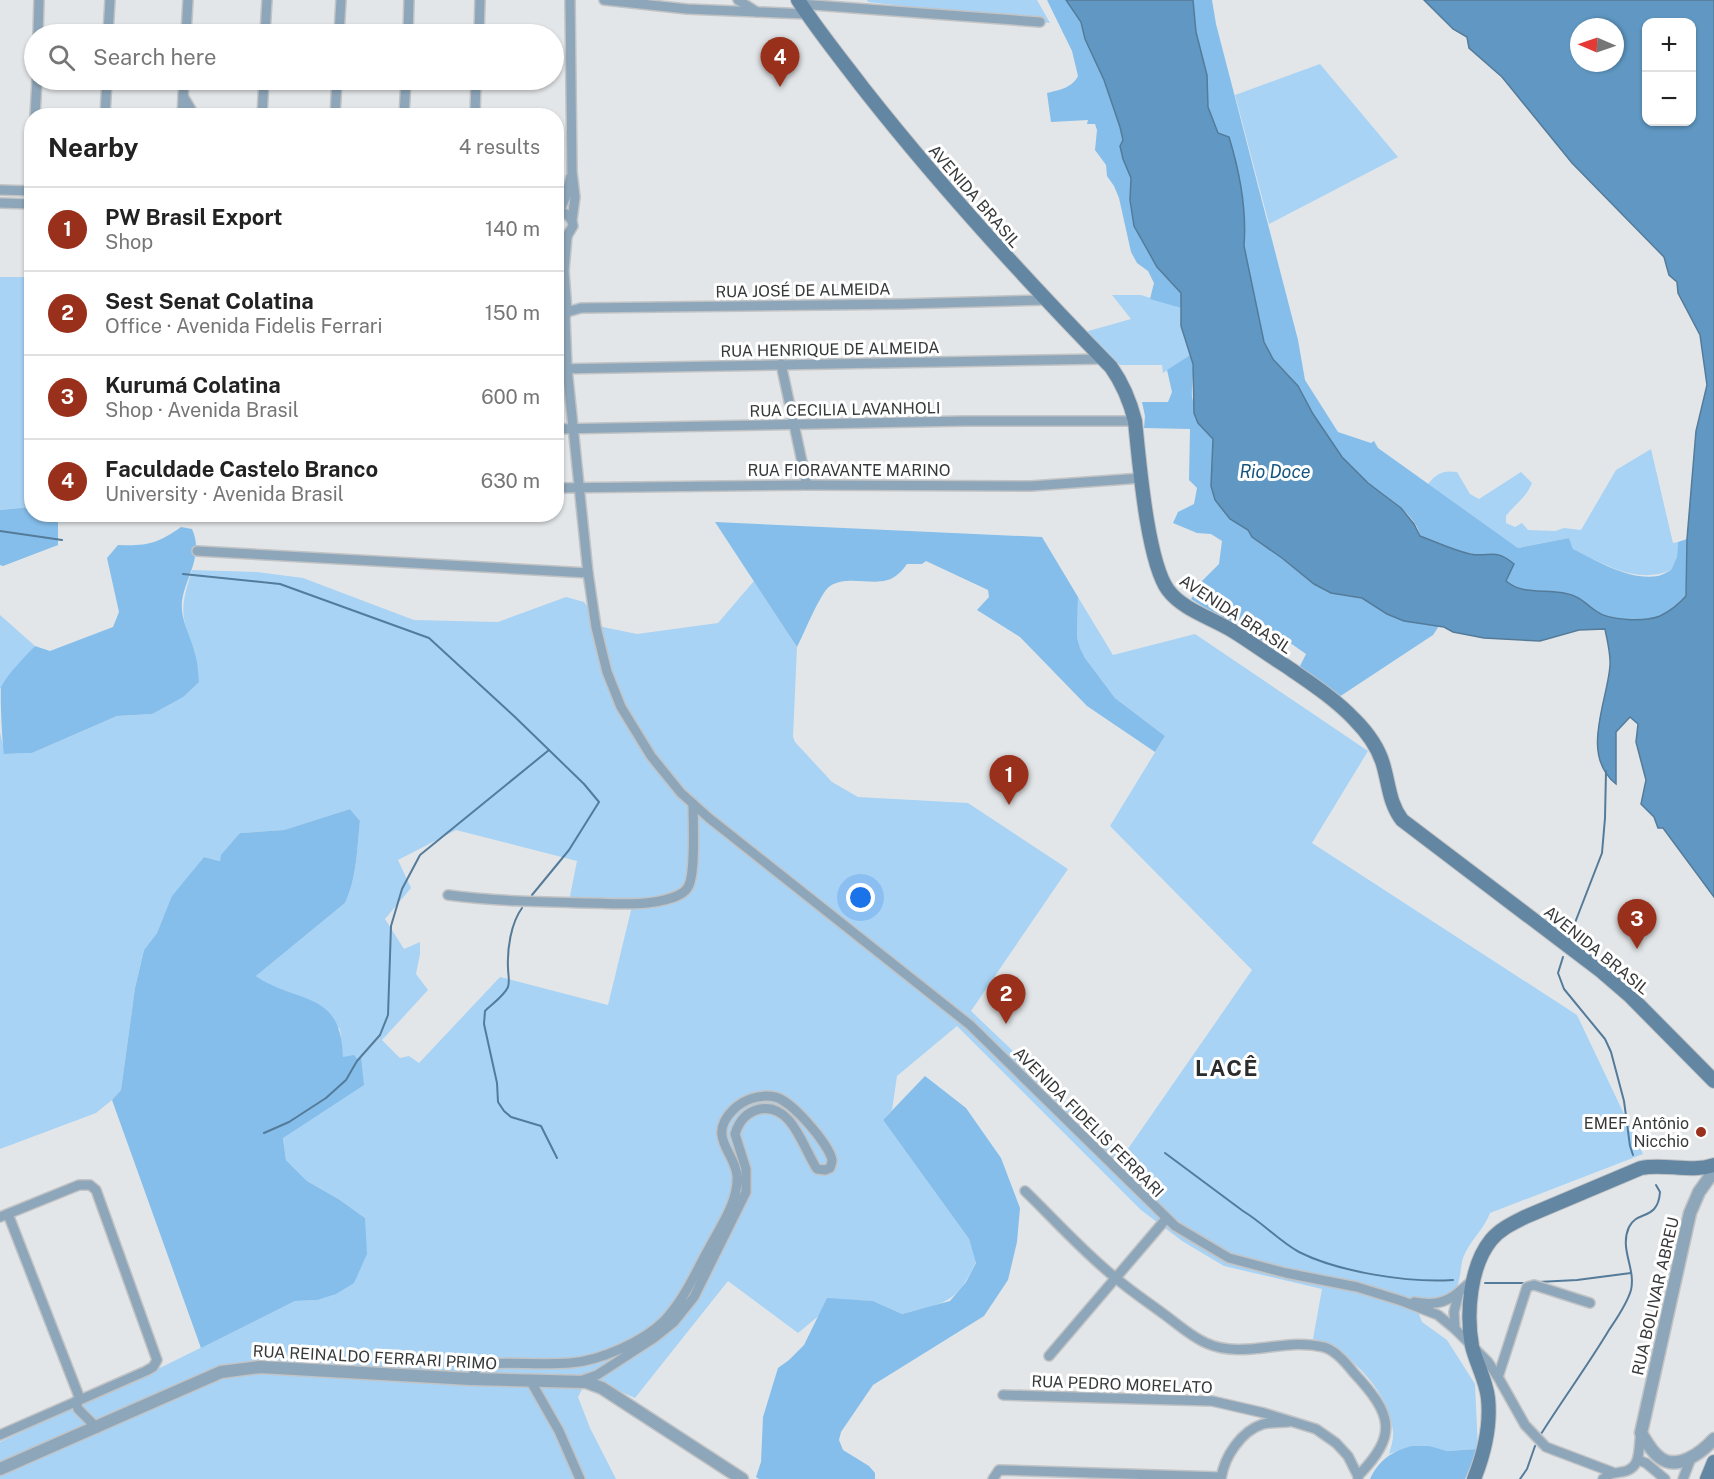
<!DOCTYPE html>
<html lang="en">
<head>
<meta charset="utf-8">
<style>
  body { margin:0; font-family:"Public Sans",sans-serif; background:#f2f2f2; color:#222 }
  .controls { position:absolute; right:18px; top:18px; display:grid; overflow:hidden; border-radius:12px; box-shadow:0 2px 4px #0004 }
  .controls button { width:54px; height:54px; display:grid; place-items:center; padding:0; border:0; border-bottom:2px solid #e0e0e0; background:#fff; color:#222; font:30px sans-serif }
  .compass { position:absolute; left:1570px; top:18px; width:54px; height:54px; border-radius:50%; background:#fff; box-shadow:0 2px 4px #0004; rotate:272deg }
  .you { position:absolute; left:861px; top:898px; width:21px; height:21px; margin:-15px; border:4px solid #fff; border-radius:50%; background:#1a73e8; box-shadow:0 0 0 9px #1a73e833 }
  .badge { display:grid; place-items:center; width:39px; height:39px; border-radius:50%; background:#99301c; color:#fff; font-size:20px; font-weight:700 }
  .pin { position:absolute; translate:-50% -50px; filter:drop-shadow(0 2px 3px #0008) }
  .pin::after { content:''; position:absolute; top:32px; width:21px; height:18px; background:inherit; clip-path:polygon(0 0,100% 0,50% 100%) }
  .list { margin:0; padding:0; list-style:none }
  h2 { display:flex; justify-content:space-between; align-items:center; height:78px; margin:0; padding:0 24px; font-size:26px }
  h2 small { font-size:20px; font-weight:400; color:#767676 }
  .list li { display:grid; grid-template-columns:39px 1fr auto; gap:18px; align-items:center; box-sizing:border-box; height:84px; padding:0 24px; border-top:2px solid #e0e0e0 }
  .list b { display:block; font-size:22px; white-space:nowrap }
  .list p { margin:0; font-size:20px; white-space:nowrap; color:#767676 }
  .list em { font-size:20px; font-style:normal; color:#767676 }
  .icon { flex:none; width:33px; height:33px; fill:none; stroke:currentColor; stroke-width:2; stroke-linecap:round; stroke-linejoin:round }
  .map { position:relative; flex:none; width:1714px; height:1479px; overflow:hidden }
  .search { position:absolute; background:#fff; box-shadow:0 2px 4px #0004; left:24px; top:24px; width:540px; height:66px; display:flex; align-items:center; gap:15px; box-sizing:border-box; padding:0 21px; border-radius:33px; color:#767676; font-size:22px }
  .panel { position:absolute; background:#fff; box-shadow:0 2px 4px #0004; left:24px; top:108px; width:540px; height:414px; border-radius:24px }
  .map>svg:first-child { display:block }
  .green { fill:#a8d3f5; fill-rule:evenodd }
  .forest { fill:#85beea }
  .water { fill:#6098c3; stroke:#547b9a; stroke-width:1.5; fill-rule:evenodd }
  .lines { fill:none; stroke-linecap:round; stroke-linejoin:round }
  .stream { stroke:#547b9a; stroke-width:2 }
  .minor-casing { stroke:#c1c3c5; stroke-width:12 }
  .tertiary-casing { stroke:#c1c3c5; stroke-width:15 }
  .secondary-casing { stroke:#c1c3c5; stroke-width:16 }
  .minor { stroke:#8ea6b9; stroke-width:9 }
  .tertiary { stroke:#8ea6b9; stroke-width:12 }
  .secondary { stroke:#6386a3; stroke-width:14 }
  .poi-dot { fill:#99301c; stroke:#fff; stroke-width:2 }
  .labels { text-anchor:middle; stroke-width:6; stroke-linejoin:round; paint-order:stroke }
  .street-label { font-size:16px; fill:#373839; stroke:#fff }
  .poi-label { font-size:16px; fill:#373839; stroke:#fff; text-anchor:end }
  .water-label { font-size:18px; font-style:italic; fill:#14557f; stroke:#fff }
  .district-label { font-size:22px; font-weight:bold; letter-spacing:1.5px; fill:#2a2c2e; stroke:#fff }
</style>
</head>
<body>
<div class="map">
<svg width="1714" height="1479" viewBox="0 0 1714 1479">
  <rect width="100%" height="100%" fill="#e3e6e8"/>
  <g class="green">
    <polygon points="867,0 1037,0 1050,23 868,2"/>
    <polygon points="1320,64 1398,157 1269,224 1235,95"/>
    <polygon points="0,277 32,277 31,507 0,510"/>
    <polygon points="1112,295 1141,295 1181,308 1181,326 1190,355 1163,373 1162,365 1120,365 1085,332 1131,319"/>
    <path d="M 1651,449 L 1673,543 L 1678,542 L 1677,557 L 1671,570 C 1638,585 1603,564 1573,549 L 1569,538 L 1518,548 L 1428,484 C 1437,473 1443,470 1457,472 L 1470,494 L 1479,499 L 1521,472 L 1532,483 C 1526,498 1515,504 1506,516 L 1506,523 L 1515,527 L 1522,523 L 1528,530 L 1555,531 L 1564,528 L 1581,530 L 1616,470 Z"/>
    <path d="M 192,570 L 257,572 L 303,578 L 414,620 L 498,622 L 566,597 L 584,602 L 603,627 L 637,634 L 718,623 L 754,581 L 797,647 L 793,737 L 795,742 L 832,782 L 858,797 L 968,803 L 1068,869 L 971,1011 L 1123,1156 L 1252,970 L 1110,826 L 1165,736 L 1115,698 L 1085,658 L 1080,648 L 1077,637 L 1078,597 L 1113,655 L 1195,634 L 1368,751 L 1312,843 L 1577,1015 L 1643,1154 L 1490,1213 C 1484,1230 1469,1241 1463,1258 C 1460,1267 1461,1282 1455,1290 C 1446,1299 1428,1304 1417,1309 L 1422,1322 L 1447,1340 L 1475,1384 L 1478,1449 L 1447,1451 L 1429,1447 L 1405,1448 L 1389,1454 C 1391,1447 1394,1438 1393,1431 C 1390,1393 1348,1348 1313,1339 L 1322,1289 L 1224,1266 L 1182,1241 L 1141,1210 L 957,1026 L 897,1076 L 892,1110 L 883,1120 L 969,1239 L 976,1262 C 955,1306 945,1302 902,1314 L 873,1301 L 827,1299 L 821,1314 L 798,1333 L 728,1281 L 635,1398 L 608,1386 L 584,1385 L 578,1397 L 590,1428 L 616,1479 L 0,1479 L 0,1442 L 166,1365 L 295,1301 L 317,1300 L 365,1218 L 340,1200 L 307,1181 L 286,1160 L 283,1137 L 358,1060 L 343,1057 L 340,1029 L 256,976 L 345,903 C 357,878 357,848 360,821 L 350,809 L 284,830 L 240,833 L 221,861 L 204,857 L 173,896 L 157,933 L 144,950 L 135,988 L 121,1090 L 112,1100 L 96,1113 L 0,1149 L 0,732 L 5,754 L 32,753 L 117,716 L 152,714 L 195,655 C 181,615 179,611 192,570 ZM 456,830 L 577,861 L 568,906 L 633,902 L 608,1005 L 500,977 L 419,1063 L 409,1056 L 400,1058 L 382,1040 L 428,990 L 416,974 L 420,954 L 420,942 L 404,949 L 385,919 L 411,888 L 398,860 Z"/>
    <polygon points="0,615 35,646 0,689"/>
  </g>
  <g class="forest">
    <path d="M 1047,0 L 1066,0 L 1081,22 L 1085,39 L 1104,80 L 1120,127 L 1131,178 L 1134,226 L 1157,267 L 1181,292 L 1181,308 L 1150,299 L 1154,283 L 1148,271 L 1137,263 L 1131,252 L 1119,198 L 1114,186 L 1107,176 L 1106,165 L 1095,150 L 1097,130 L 1095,124 L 1087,124 L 1088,120 L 1051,122 L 1047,93 C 1059,90 1072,88 1078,76 L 1072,51 Z"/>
    <path d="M 1193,0 L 1212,0 L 1216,24 L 1298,340 L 1305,380 L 1338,432 L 1371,443 L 1374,441 L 1378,448 L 1518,548 L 1569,538 L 1573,549 C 1597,561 1630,581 1658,576 C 1662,575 1667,572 1671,570 L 1677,557 L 1678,542 L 1687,539 L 1686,596 C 1679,604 1670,611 1660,616 C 1645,622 1609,621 1596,611 C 1584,603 1581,596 1564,593 C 1544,589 1523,594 1506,582 L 1514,564 C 1494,547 1490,558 1470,554 C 1453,550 1436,542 1420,536 C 1417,512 1373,489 1356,473 C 1338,455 1325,434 1312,413 C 1307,404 1303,393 1297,385 C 1286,369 1270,360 1264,341 C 1254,311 1249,278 1244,246 L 1245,232 L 1218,134 L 1208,107 L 1206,75 L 1196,32 Z"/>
    <path d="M 1190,355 C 1196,372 1191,381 1192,397 C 1194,408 1204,432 1213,439 L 1211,486 L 1215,500 L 1248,530 L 1252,537 L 1282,558 L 1314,584 L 1332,593 L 1362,598 L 1374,604 L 1439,626 L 1433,635 L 1339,697 L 1299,668 L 1306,654 L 1262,623 L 1253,628 L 1280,647 L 1278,654 L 1191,599 L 1201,585 L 1200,583 L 1219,564 L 1222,541 L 1211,534 L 1197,533 L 1173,523 L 1178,512 L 1194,504 L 1197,488 L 1189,480 L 1190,429 L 1144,428 L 1145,416 L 1142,402 L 1168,402 L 1172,392 L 1167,370 Z"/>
    <polygon points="31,507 32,514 58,515 58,545 3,566 0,565 0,510"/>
    <path d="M 715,522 L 1042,537 L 1078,597 L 1077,637 L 1080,648 L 1085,658 L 1115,698 L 1165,736 L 1155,752 L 1087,706 L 1020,637 L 977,610 L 989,597 L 988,590 L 926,561 L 922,564 L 907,564 C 904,568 901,572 897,575 C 880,590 850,573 830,586 C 820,593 804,634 797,647 Z"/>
    <path d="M 181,527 L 192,529 C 204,555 186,576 182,601 C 180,620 191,636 195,654 C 198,663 198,673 199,682 L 183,697 L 152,714 L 117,716 L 32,753 L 4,754 C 2,740 0,698 1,687 C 9,672 24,658 35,646 L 50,651 L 113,627 L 119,612 L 107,558 L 118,545 C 147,546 157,544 181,527 Z"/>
    <path d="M 350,809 L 360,821 C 357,848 357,878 345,903 L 256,976 C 298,1005 341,989 343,1057 L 354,1055 L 358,1060 L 361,1057 L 364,1085 L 283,1138 L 286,1160 L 307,1181 L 340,1200 L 365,1218 L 367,1254 L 354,1283 L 336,1294 L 317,1300 L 295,1301 L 201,1348 L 112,1100 L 121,1090 L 135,988 L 144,950 L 157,933 L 172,896 L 204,857 L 220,861 L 221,855 L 240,833 L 284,830 Z"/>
    <polygon points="925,1076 966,1108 1001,1158 1020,1208 1017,1242 1008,1280 984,1316 873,1385 841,1432 839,1440 843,1450 869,1466 875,1473 875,1479 759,1479 756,1477 761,1462 763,1417 778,1368 789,1360 804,1345 827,1298 873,1301 902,1314 950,1301 966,1282 976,1263 969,1239 883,1120"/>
    <path d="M 1412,1446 L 1429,1446 L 1447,1451 L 1478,1449 L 1465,1479 L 1370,1479 C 1379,1460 1392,1451 1412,1446 Z"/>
  </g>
  <path class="water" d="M 1066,0 L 1193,0 L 1196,32 L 1207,75 L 1208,107 L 1218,133 L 1229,137 C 1240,173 1247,208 1244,246 L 1264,342 L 1273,359 L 1298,386 L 1313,414 L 1342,457 L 1368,483 L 1401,508 L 1414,524 L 1420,536 C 1436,542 1453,550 1470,554 C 1490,558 1494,547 1514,564 L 1506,581 C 1522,595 1545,589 1564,593 C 1581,596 1584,603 1596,611 C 1609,621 1645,622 1660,616 C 1670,611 1679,604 1686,596 L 1687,539 L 1696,431 L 1707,385 L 1700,335 L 1678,293 L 1677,282 L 1669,275 L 1664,257 L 1572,163 L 1502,77 L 1469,48 L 1467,37 L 1453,29 L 1424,0 L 1714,0 L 1714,897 L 1663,828 L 1658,828 L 1654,817 L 1641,804 L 1646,780 L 1636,742 L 1638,724 L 1630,717 L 1616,732 L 1616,784 C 1580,755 1607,703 1610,666 C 1611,654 1607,640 1605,629 L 1579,630 L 1540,641 L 1484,638 L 1453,632 L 1444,627 L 1404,621 L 1387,614 L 1362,598 L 1331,593 L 1314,584 L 1282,558 L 1252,537 L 1248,530 L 1230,519 L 1215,500 L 1211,486 L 1213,439 L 1198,423 L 1194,413 L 1193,364 L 1181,326 L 1181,293 L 1157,267 L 1134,226 L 1130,200 L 1131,178 L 1123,159 L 1120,146 L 1123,140 L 1120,127 L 1104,80 L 1085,39 L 1081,22 ZM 1646,22 L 1692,22 L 1692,122 L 1646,122 ZM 1579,27 L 1615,27 L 1615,63 L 1579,63 Z"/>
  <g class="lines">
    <g class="stream">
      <polyline points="0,531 62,540"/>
      <polyline points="183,574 280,584 429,638 515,717 584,784 599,802 569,850 532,895"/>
      <path d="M 522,908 C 511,923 507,949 508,968 C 508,974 510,981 508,987 C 504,996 492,1004 485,1011 L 484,1024 L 497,1083 L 498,1102 L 504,1111 L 511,1117 L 541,1126 L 557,1158"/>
      <polyline points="1571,933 1602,853 1605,818 1606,771"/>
      <polyline points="1563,957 1558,973 1564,989 1605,1039 1611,1052 1624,1101 1630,1146 1633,1155"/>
      <polyline points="264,1133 289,1122 326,1098 346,1080 357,1061 380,1035 388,1015 391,926 402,889 420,855 549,750"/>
      <path d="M 1165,1153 L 1243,1211 C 1263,1223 1279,1241 1299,1252 C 1339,1272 1408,1283 1453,1280"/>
      <polyline points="1538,1282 1577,1280 1631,1273"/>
      <polyline points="1485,1283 1526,1283"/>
      <path d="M 1541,1434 C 1563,1399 1588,1365 1609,1330 C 1617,1318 1627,1304 1631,1290 C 1636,1268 1619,1249 1629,1227 C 1637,1210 1658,1221 1660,1192 L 1656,1185"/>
      <polyline points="1520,1479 1527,1469 1535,1446"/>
    </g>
    <defs>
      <g id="minor">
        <polyline points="570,0 572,172 575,197 572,220"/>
        <polyline points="604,0 687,9 807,14"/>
        <polyline points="738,0 757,12"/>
        <polyline points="800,4 1040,22"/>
        <polyline points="38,34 39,0"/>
        <polyline points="108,34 110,0"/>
        <polyline points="186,34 188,0"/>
        <polyline points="265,34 267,0"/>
        <polyline points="339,34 341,0"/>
        <polyline points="408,34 409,0"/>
        <polyline points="479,34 480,0"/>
        <polyline points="183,96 195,116"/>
        <polyline points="35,116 37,80"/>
        <polyline points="105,116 107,80"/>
        <polyline points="182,116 184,80"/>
        <polyline points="262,116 264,80"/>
        <polyline points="335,116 337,80"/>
        <polyline points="404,116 406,80"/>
        <polyline points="475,116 476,80"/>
        <polyline points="0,190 32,191"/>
        <polyline points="0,203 32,204"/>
        <polyline points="559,212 566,196 571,177"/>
        <path d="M 556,213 C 566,211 572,217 573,226 L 567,236 L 556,237"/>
        <polyline points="30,275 32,241"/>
        <polyline points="1046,300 901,304 581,308 567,312 565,317 567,368 588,573 596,627 607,672 621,707 651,756 681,793 709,818 970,1025 1175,1226 1229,1258 1286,1273 1357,1287 1402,1301 1438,1315 1455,1329"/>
        <polyline points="567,312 564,271 567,236"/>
        <polyline points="781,364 807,485"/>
        <polyline points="556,369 1103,359"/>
        <polyline points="556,429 965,421 1135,421"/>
        <polyline points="556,488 807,485 1031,486 1142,478"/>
        <polyline points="197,551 588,573"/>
        <path d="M 448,895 C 494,901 540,902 586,903 C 611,903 636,906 660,901 C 669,899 683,896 688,887 C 696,874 693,821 693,804"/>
        <path d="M 1025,1191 C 1055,1220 1084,1253 1117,1279 C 1131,1291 1146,1301 1161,1312 C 1175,1322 1190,1336 1206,1343 C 1243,1360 1285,1337 1323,1347 C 1334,1349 1347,1364 1354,1373 C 1392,1414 1399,1434 1358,1476 L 1358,1479"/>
        <polyline points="8,1214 80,1399"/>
        <polyline points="0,1217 79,1185 90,1185 96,1190 157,1360 153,1367 146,1371 0,1435"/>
        <polyline points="1474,1279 1459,1292 1454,1312 1455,1329 1488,1362 1498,1377 1525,1425 1546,1447 1612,1472"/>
        <path d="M 1414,1302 C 1431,1305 1445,1304 1459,1292"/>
        <polyline points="1049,1356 1166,1219"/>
        <polyline points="1498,1377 1527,1287 1534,1285 1590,1303"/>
        <path d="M 470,1379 L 477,1369 L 483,1364 C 512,1362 541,1365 570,1363 C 599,1361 643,1342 664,1321 C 683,1301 694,1276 707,1252 C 718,1230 739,1202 737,1176 C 736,1153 706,1137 733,1110 C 744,1099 760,1094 775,1097 C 791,1100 829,1144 832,1160 C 832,1164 831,1164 830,1168 L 825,1170 L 817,1169 C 803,1148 792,1103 760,1109 C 746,1112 739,1121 735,1134 L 746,1169 L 746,1192 L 694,1297 L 674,1322 L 654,1338 L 597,1375 L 580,1381"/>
        <polyline points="530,1380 559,1431 580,1479"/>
        <polyline points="1003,1395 1212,1401 1264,1413 1316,1429 1336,1443 1348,1456 1358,1476"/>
        <polyline points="76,1401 78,1409 97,1428"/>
        <polyline points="1638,1460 1646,1463 1665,1479"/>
        <polyline points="993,1479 999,1470 1220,1477"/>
        <path d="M 1221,1479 C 1224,1457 1241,1431 1263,1424 C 1271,1422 1280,1423 1288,1422"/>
        <path d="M 1603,1479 C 1613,1471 1615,1474 1626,1471 C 1642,1466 1638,1447 1641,1433"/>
        <polyline points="1683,1479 1691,1458"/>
      </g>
      <g id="tertiary">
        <path d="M 1714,1171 L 1699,1192 L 1690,1213 L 1641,1433 C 1646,1441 1651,1451 1659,1457 C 1677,1472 1702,1452 1714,1439"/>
        <polyline points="0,1469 221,1372 260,1367 470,1379 586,1382 602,1388 742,1479"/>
      </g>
      <g id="secondary">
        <path d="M 798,0 C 818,31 841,59 863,88 C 940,186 1024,278 1111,367 C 1123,384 1130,401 1135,421 C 1139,459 1147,561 1168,590 C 1183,610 1212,618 1233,631 C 1251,642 1268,655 1286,666 C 1309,682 1334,698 1354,719 C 1366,731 1378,747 1383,764 C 1389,784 1389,803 1402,820 L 1601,971 L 1630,996 L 1714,1081"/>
        <path d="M 1474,1479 C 1484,1454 1491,1426 1488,1398 C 1486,1380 1476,1363 1472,1346 C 1466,1313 1470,1266 1491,1240 C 1500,1229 1513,1223 1525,1217 L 1641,1168 C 1665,1163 1691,1173 1714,1165"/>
        <polyline points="1707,1479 1714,1462"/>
      </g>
    </defs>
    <use href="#minor" class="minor-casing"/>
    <use href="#tertiary" class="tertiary-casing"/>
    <use href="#secondary" class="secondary-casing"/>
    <use href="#minor" class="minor"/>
    <use href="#tertiary" class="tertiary"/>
    <use href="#secondary" class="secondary"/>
  </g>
  <circle class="poi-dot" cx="1701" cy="1132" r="6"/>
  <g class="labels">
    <g class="street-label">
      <text transform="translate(975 196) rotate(49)" y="6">AVENIDA BRASIL</text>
      <text transform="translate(803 290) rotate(-1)" y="6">RUA JOSÉ DE ALMEIDA</text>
      <text transform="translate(830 349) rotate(-1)" y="6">RUA HENRIQUE DE ALMEIDA</text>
      <text transform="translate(845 409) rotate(-1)" y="6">RUA CECILIA LAVANHOLI</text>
      <text x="849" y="476">RUA FIORAVANTE MARINO</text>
      <text transform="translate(1236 614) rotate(33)" y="6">AVENIDA BRASIL</text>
      <text transform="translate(1597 950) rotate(39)" y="6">AVENIDA BRASIL</text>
      <text transform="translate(1089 1122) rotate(45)" y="6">AVENIDA FIDELIS FERRARI</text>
      <text transform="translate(1655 1296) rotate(-77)" y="6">RUA BOLIVAR ABREU</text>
      <text transform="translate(375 1357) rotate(3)" y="6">RUA REINALDO FERRARI PRIMO</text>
      <text transform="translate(1122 1384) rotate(2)" y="6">RUA PEDRO MORELATO</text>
    </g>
    <g class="poi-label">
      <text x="1689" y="1129">EMEF Antônio<tspan x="1689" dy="18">Nicchio</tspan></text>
    </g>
    <g class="water-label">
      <text x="1275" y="478">Rio Doce</text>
    </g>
    <g class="district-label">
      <text x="1227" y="1076">LACÊ</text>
    </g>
  </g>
</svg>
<div class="controls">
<button>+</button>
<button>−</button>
</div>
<svg class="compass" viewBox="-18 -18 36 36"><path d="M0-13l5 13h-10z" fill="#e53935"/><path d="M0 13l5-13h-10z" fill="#767676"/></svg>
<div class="you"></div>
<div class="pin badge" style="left:1009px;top:805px">1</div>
<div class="pin badge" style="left:1006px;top:1024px">2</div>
<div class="pin badge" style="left:1637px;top:949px">3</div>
<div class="pin badge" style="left:780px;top:87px">4</div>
<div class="search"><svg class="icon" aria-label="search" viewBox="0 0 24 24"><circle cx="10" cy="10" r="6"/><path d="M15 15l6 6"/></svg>Search here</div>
<section class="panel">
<h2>Nearby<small>4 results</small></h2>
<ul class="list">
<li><span class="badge">1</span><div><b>PW Brasil Export</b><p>Shop</p></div><em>140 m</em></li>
<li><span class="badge">2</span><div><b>Sest Senat Colatina</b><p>Office · Avenida Fidelis Ferrari</p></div><em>150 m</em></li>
<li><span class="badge">3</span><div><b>Kurumá Colatina</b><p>Shop · Avenida Brasil</p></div><em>600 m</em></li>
<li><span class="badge">4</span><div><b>Faculdade Castelo Branco</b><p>University · Avenida Brasil</p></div><em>630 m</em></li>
</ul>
</section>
</div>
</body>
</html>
